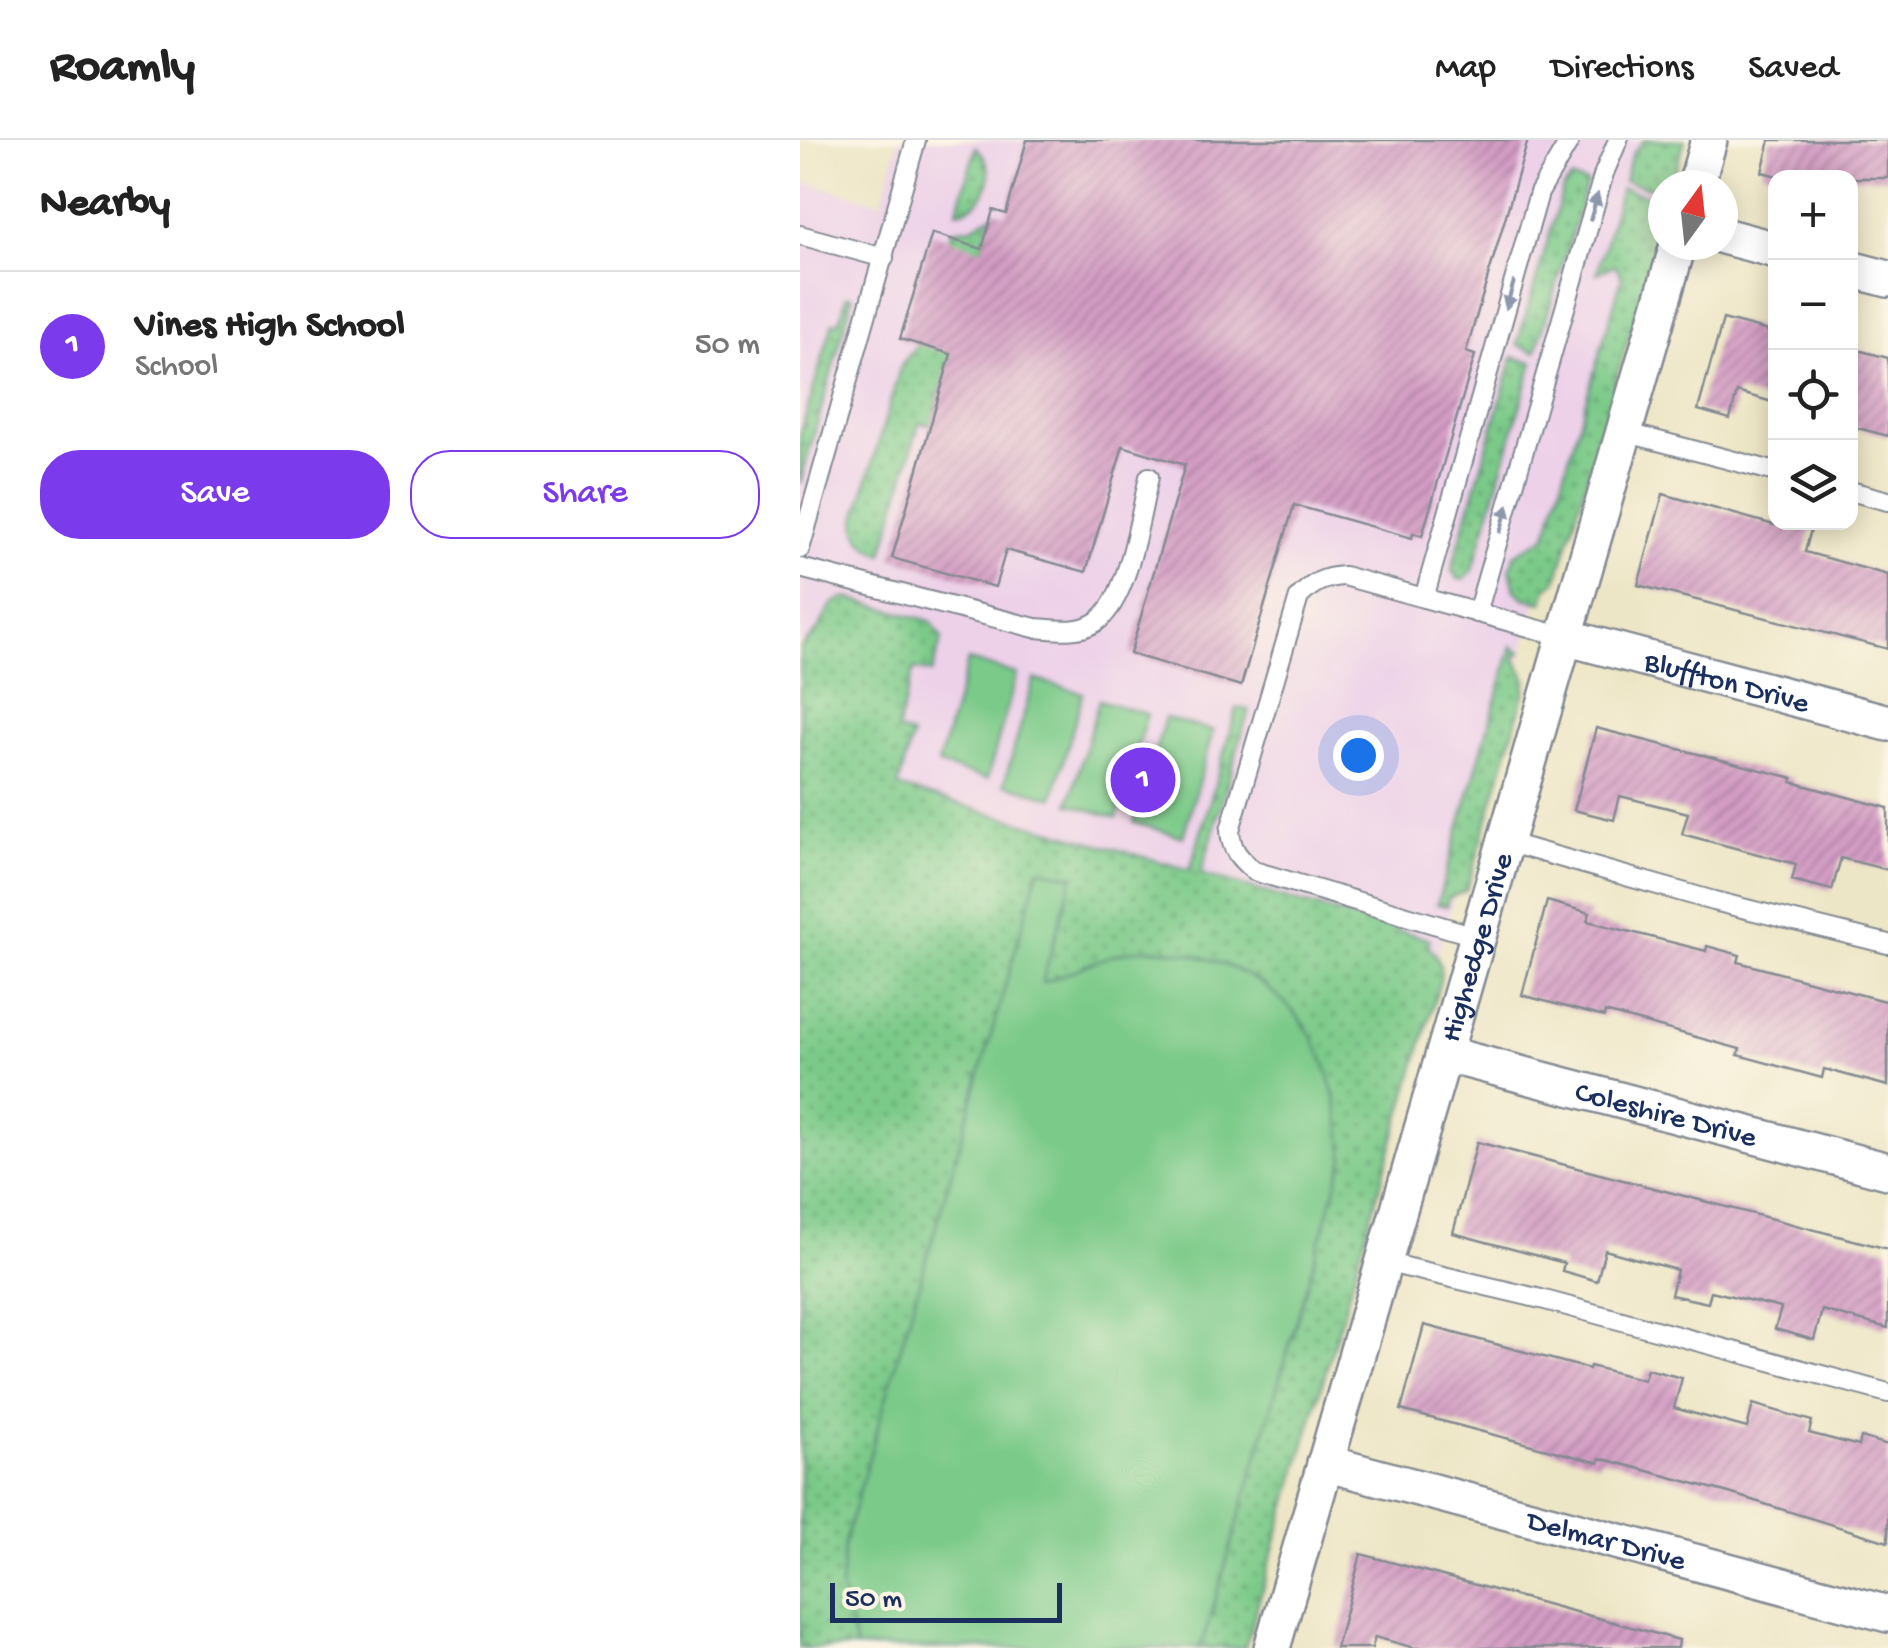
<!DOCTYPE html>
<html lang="en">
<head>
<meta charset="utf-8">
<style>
  body { margin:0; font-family:"Gochi Hand",sans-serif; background:#f6f6f6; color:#222 }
  .controls { position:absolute; right:30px; top:30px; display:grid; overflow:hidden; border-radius:20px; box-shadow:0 5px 25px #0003 }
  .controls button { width:90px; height:90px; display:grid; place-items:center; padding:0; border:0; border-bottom:2px solid #e0e0e0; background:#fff; color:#222; font:50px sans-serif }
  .compass { position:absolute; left:848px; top:30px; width:90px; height:90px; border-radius:50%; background:#fff; box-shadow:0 5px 25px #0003; rotate:15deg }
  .scale { position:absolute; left:30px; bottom:25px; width:232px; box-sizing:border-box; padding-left:10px; border:5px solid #1b2f5e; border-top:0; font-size:28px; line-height:35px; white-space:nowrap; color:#1b2f5e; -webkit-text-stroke:8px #fcf5e5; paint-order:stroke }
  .you { position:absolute; left:558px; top:615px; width:35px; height:35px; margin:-25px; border:8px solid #fff; border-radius:50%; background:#1a73e8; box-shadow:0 0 0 15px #1a73e833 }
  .badge { display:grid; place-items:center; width:65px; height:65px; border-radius:50%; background:#7c3aed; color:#fff; font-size:32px; font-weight:700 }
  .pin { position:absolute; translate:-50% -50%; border:5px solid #fff; box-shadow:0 2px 10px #0006 }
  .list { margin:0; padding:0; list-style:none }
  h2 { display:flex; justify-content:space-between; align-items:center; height:130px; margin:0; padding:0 40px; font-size:42px }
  h2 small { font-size:32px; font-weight:400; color:#767676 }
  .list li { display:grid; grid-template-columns:65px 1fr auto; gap:30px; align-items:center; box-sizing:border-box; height:150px; padding:0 40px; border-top:2px solid #e0e0e0 }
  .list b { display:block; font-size:38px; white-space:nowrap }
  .list p { margin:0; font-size:32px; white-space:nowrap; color:#767676 }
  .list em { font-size:32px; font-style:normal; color:#767676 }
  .actions { display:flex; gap:20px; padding:30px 40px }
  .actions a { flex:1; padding:22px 0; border:2px solid #7c3aed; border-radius:40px; text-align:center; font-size:35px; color:#7c3aed }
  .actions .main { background:#7c3aed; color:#fff }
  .icon { flex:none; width:55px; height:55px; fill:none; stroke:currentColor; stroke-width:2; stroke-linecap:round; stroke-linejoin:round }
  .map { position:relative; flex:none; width:1088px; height:1508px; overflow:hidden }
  header { display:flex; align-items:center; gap:60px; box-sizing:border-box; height:140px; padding:0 50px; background:#fff; border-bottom:2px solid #e0e0e0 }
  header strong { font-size:48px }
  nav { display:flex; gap:55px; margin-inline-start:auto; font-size:35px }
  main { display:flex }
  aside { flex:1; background:#fff }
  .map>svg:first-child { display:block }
  .built { fill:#edd1e9 }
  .green { fill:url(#green-dots); stroke:#4c7c74; stroke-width:2.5 }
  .pitch { fill:#7cca89; stroke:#4c7c74; stroke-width:2.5 }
  .building { fill:url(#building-hatch) }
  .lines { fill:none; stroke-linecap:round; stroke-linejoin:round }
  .service-casing { stroke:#848a92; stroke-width:22 }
  .minor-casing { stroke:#848a92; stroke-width:40 }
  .service { stroke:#fff; stroke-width:18 }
  .minor { stroke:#fff; stroke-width:35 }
  .oneway { fill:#8d97ae }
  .labels { text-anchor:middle; stroke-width:8; stroke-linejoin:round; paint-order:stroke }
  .street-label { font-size:30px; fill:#1b2f5e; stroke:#fcf5e5 }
</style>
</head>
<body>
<header>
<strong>Roamly</strong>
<nav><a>Map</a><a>Directions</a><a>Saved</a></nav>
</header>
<main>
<aside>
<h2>Nearby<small></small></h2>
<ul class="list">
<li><span class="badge">1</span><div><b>Vines High School</b><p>School</p></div><em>50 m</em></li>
</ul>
<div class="actions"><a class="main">Save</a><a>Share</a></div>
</aside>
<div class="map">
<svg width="1088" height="1508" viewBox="0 0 1088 1508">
  <defs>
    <pattern id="green-dots" width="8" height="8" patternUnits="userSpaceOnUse" patternTransform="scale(2.5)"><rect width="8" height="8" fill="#7cca89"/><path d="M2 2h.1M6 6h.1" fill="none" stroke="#65a473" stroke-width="1.8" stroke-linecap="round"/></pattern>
    <pattern id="building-hatch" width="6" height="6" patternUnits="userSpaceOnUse" patternTransform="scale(2.5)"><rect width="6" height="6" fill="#d49cc4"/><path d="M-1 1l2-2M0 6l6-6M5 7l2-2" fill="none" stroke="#ab80a2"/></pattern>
  </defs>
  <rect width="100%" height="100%" fill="#fcf5e5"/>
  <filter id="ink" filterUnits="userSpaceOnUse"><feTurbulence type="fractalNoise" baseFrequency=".01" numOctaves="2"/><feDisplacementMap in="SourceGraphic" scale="20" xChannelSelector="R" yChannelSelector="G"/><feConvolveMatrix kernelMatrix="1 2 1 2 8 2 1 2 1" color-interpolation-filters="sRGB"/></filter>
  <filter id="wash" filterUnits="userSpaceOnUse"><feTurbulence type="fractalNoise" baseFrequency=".0048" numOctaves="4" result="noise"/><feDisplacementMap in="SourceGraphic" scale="40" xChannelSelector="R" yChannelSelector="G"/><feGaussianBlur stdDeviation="2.25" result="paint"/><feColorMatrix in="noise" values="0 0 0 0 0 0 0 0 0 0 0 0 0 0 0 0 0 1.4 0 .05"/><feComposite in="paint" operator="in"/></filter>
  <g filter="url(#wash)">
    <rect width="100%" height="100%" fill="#ede6c6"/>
    <polygon class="built" points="99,0 867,0 442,1508 0,1508 0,41 82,63"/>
    <g class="green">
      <polygon points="844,0 885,0 871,45 863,45 863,51 824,41 832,14"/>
      <path d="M 176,7 C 200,28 189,67 157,71 Z"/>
      <polygon points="772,39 787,43 736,212 717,205 763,49"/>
      <polygon points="821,48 863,60 863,80 757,440 747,449 743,462 724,458 715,450 710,430 714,415 746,396 822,137 815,125 797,133"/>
      <path d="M 192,75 L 131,285 L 119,283 L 83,414 C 65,407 56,399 56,379 L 101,225 L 118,204 L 152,90 L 172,87 Z"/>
      <polygon points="47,156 53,157 0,344 0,295 33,182 39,183"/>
      <polygon points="713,217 733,222 673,430 664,440 658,439 652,431 653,425"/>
      <path d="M 47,458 L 131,481 L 142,498 L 132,533 L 114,529 L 97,590 L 112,596 L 98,647 L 390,730 L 437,568 L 449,570 L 401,734 L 630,799 L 628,807 C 639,814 642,829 640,841 L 445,1508 L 0,1508 L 0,508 C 6,502 14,496 19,488 C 28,474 27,461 47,458 Z"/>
      <polygon points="712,506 721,512 715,517 726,540 725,551 667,750 648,758 647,766 637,764"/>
    </g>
    <g class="pitch">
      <polygon points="168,520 217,534 187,639 138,625"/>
      <polygon points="234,539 283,553 253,658 204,644"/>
      <polygon points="299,560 347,574 317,678 269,664"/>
      <polygon points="365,578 413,591 383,697 334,683"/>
      <path d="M 239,729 L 273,736 L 242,843 C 275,832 310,811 345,809 C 371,808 396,814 420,823 C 511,857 537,928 544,1018 L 404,1499 L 398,1508 L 56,1508 L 41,1449 L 44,1404 Z"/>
    </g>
    <g id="blocks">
      <g class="building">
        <polygon points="227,0 728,0 666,212 675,215 622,396 613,393 612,398 494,365 441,546 330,514 385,325 323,306 286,432 206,410 195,447 92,418 151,214 100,199 132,93 182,109 193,70 206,74"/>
        <polygon points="970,0 1088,0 1088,38 986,38 962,32"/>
        <polygon points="923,179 976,193 976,263 937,252 930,279 898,270"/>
        <polygon points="1050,208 1088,218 1088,296 1050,286"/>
        <polygon points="863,354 974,385 1013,382 1005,412 1088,435 1088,509 838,445"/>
        <polygon points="796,588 993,638 992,642 1088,668 1088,730 1041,718 1032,750 992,740 996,724 882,694 888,673 820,656 814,680 774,670"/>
        <polygon points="747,761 790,773 787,781 906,811 907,806 940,815 938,822 1088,862 1088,946 1024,929 1022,938 938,915 940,909 805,872 804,877 722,855"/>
        <polygon points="677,1002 1088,1109 1088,1188 1022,1170 1014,1200 975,1189 981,1168 911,1151 908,1163 871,1155 877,1130 805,1110 797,1141 762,1131 764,1123 653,1093"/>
        <polygon points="624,1185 789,1229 790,1226 844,1240 847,1229 882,1238 874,1268 947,1288 953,1264 1012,1281 1009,1293 1059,1306 1061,1297 1088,1305 1088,1402 929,1353 800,1318 799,1323 601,1270"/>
        <polygon points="561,1414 879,1500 878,1508 615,1508 575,1497 572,1508 536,1508"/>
      </g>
    </g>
  </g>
  <g filter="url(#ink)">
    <use href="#blocks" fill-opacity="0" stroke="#848a92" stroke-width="2.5"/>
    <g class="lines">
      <defs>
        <g id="service">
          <polyline points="0,95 84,118"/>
          <polyline points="824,292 976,332"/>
          <polyline points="1050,351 1088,361"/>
          <polyline points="0,409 116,0"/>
          <path d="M 0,428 L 235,488 C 254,489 278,494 296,482 C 329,460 340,374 349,337"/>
          <polyline points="624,458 739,53 770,0"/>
          <polyline points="677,473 804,33 818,0"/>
          <polyline points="706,702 914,761 1088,804"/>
          <path d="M 678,797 L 454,731 C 439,718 431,710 430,690 L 499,457 C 513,443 523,437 544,436 L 765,497"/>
          <polyline points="584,1122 741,1159 1088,1253"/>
        </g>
        <g id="minor">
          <polyline points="896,45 909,0"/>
          <polyline points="923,96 976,110"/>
          <polyline points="1050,129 1088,139"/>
          <path id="s1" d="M 765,497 L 1088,583"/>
          <path id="s2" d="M 644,914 L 1088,1031"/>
          <path id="s3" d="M 525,1323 L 1088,1474"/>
          <path id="s4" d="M 472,1508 L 878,105"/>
        </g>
      </defs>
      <use href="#service" class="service-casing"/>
      <use href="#minor" class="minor-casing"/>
      <use href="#service" class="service"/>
      <use href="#minor" class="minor"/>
    </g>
    <defs><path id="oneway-solid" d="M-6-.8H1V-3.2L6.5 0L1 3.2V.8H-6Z" transform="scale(2.5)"/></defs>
    <g class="oneway">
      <use href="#oneway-solid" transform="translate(794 67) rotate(-74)"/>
      <use href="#oneway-solid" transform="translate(710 155) rotate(106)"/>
      <use href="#oneway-solid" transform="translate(704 379) rotate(-74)"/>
    </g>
  </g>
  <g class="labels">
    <g class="street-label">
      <text dy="10" stroke="none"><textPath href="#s1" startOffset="168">Bluffton Drive</textPath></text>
      <text dy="10" stroke="none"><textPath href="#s4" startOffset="730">Highedge Drive</textPath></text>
      <text dy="10" stroke="none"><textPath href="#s2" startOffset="230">Coleshire Drive</textPath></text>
      <text dy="10" stroke="none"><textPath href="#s3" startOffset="292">Delmar Drive</textPath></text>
    </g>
  </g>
</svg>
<div class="controls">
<button>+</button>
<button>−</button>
<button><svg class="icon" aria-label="locate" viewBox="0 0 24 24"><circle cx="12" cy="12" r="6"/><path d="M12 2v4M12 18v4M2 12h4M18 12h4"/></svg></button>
<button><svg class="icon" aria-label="layers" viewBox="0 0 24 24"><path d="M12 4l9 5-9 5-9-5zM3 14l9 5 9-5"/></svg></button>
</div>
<svg class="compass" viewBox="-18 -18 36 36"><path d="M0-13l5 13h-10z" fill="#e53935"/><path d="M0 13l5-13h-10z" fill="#767676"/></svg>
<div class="scale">50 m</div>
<div class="you"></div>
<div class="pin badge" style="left:343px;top:640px">1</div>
</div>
</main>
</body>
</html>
